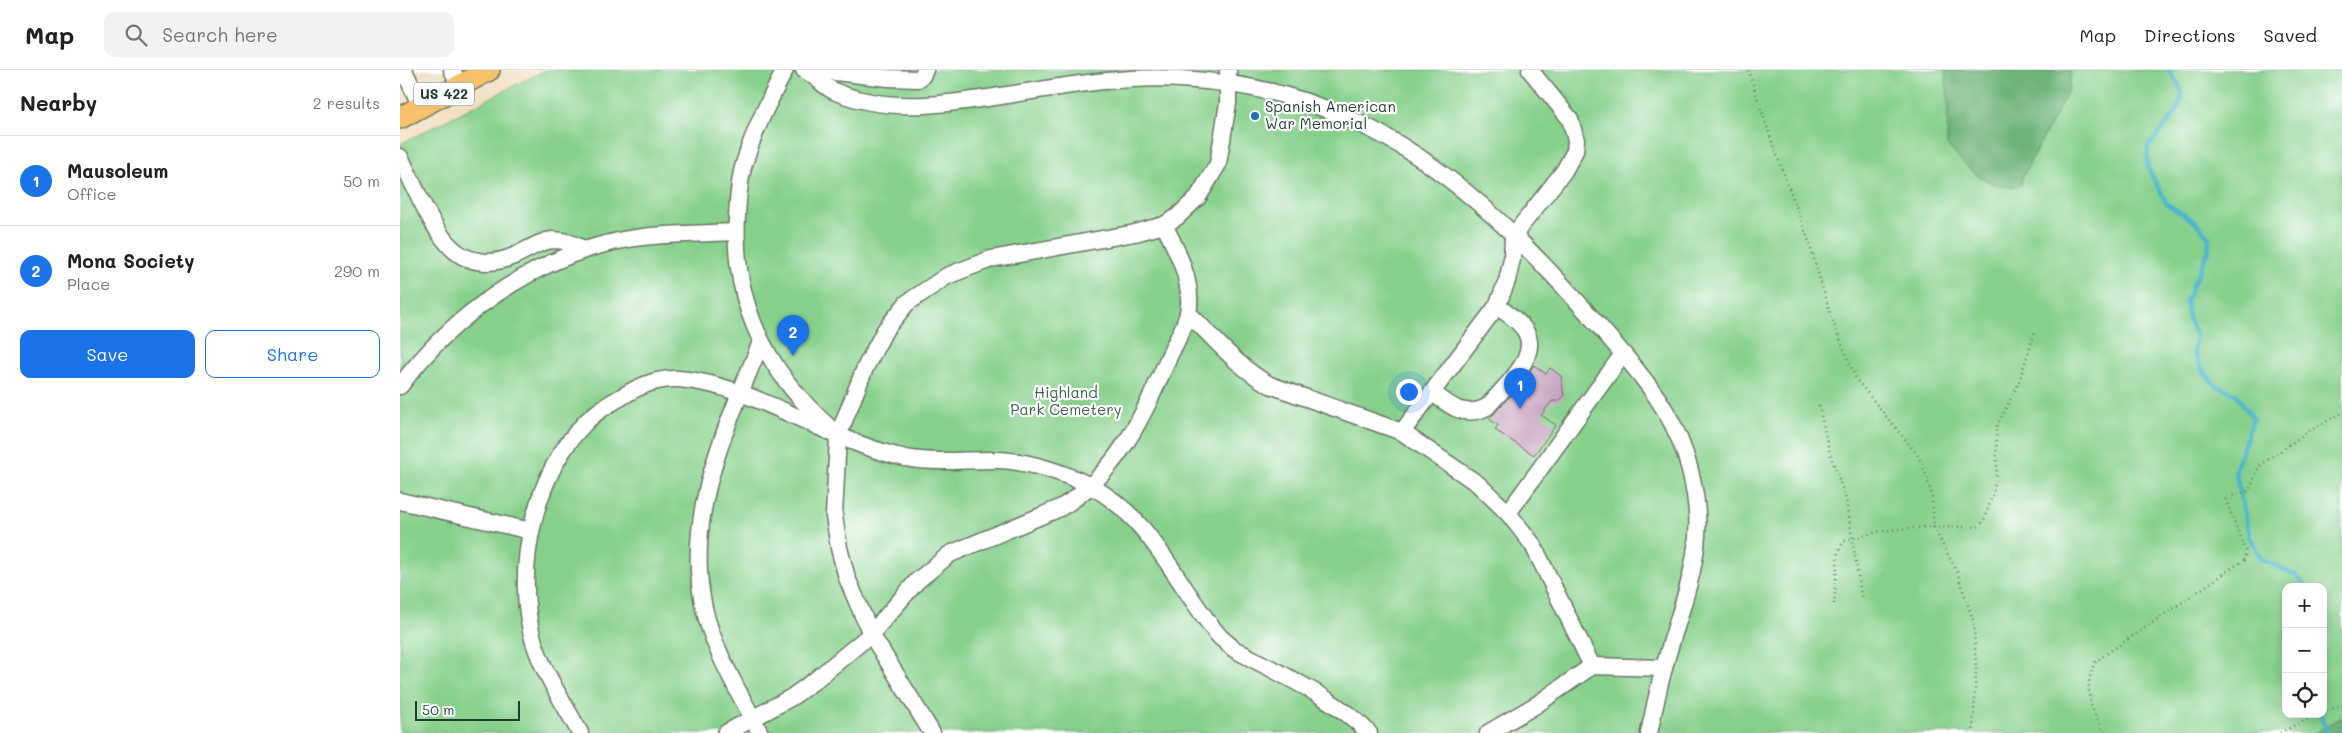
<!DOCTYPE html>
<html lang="en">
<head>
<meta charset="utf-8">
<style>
  body { margin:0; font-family:Mali,sans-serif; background:#f2f2f2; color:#202124 }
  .controls { position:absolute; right:15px; bottom:15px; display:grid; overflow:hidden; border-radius:10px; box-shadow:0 2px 12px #0003 }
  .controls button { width:45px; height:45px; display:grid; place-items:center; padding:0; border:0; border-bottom:1px solid #e0e0e0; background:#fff; color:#202124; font:25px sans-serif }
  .scale { position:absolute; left:15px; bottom:12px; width:105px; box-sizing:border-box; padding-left:5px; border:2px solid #1f3d34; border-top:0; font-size:14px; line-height:18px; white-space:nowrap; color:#1f3d34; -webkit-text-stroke:4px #fff; paint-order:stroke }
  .you { position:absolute; left:1008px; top:321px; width:18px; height:18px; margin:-12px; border:4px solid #fff; border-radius:50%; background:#1a73e8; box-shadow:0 0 0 8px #1a73e833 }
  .badge { display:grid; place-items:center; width:32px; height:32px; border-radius:50%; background:#1a73e8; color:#fff; font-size:16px; font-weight:700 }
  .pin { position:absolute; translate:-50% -41px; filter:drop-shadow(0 1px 2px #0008) }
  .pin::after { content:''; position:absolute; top:26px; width:18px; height:15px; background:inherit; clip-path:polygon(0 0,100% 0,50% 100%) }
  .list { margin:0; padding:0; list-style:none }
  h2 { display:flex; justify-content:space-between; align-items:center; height:65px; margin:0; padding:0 20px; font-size:21px }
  h2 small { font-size:16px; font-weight:400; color:#757577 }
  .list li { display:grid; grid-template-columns:32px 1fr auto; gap:15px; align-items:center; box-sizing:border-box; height:90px; padding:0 20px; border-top:1px solid #e0e0e0 }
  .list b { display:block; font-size:19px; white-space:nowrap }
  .list p { margin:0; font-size:16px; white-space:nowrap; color:#757577 }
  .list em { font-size:16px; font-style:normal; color:#757577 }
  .actions { display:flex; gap:10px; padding:15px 20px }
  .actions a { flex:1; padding:11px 0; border:1px solid #1a73e8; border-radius:10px; text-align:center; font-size:18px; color:#1a73e8 }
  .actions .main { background:#1a73e8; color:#fff }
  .icon { flex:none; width:28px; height:28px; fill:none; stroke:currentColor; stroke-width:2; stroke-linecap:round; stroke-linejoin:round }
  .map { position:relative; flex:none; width:1942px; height:663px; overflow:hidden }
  header { display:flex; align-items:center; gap:30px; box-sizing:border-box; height:70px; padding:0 25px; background:#fff; border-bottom:1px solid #e0e0e0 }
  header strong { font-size:24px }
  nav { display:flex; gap:28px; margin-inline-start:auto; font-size:18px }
  .search { width:350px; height:45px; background:#f2f2f2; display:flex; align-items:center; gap:12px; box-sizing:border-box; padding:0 18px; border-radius:10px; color:#757577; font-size:19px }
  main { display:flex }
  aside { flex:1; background:#fff }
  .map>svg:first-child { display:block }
  .green { fill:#87d08c; stroke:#538660; fill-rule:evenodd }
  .forest { fill:#6db278; stroke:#467856 }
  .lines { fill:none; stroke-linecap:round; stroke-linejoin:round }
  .stream { stroke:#4cb5ca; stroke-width:4.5 }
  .building { fill:#c29aba }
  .minor-casing { stroke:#687563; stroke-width:19 }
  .major-casing { stroke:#687563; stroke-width:24 }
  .path { stroke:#687563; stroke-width:2.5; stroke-dasharray:1 4; stroke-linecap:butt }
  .minor { stroke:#fff; stroke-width:16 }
  .major { stroke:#f7c06b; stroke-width:21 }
  .poi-dot { fill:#1f6fb2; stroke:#fff; stroke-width:2 }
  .labels { text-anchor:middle; stroke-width:4.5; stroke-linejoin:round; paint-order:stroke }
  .shield { fill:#fff; stroke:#627771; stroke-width:1 }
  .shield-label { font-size:14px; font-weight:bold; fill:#1f3d34 }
  .poi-label { font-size:15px; fill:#1f3d34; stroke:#fff; text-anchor:start }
  .park-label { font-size:15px; fill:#39624a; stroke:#fff }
</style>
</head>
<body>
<header>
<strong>Map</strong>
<div class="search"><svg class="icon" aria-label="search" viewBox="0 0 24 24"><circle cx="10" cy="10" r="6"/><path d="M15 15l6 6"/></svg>Search here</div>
<nav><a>Map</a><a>Directions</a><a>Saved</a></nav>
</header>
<main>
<aside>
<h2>Nearby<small>2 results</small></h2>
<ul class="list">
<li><span class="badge">1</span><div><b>Mausoleum</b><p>Office</p></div><em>50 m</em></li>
<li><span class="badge">2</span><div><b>Mona Society</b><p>Place</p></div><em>290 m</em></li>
</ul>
<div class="actions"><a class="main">Save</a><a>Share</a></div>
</aside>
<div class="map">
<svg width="1942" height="663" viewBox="0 0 1942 663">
  <rect width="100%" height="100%" fill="#fff"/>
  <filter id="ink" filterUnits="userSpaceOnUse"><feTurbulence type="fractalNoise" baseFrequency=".02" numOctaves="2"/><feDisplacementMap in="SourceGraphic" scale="10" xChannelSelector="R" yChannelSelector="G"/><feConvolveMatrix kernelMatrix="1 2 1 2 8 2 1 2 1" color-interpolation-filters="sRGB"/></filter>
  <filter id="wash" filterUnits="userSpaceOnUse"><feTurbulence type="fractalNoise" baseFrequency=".0096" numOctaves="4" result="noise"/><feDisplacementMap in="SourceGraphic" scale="20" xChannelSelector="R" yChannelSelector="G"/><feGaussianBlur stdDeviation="1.12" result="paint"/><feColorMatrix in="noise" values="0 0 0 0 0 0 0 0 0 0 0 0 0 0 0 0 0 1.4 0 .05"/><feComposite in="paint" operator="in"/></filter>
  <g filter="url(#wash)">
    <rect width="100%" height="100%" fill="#efdcbb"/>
    <path class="green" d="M 145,0 L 1942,0 L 1942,663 L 0,663 L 0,74 ZM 1886,517 L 1923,517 L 1923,644 L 1886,644 Z"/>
    <g class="forest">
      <path d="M 1545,0 L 1671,0 L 1669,19 L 1622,108 L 1621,115 C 1590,123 1565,96 1547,75 L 1548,30 Z"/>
      <polygon points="1942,647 1942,663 1915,663"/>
    </g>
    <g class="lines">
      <g class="stream">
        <path d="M 1768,0 C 1772,6 1779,13 1781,20 C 1786,37 1759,64 1748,76 L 1747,96 L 1767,134 L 1795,152 L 1809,167 L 1808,182 L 1786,230 L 1788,247 L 1796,265 L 1794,283 L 1803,301 L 1815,315 L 1836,324 L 1853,349 L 1835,401 L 1850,468 L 1861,489 L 1894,504 L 1903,513 L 1903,517"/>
        <polyline points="1920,644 1927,663"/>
      </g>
    </g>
    <g id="blocks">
      <polygon class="building" points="1134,295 1146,304 1150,298 1161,306 1164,326 1159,331 1152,331 1141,345 1156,355 1134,385 1095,360 1098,355 1089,349 1119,316"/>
    </g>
  </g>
  <g filter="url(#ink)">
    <use href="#blocks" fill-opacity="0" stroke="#687563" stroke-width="1"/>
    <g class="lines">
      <defs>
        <g id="minor">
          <polyline points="4,0 21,37"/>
          <polyline points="52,0 60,15"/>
          <path d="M 385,0 C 369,31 354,60 344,94 C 339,110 338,129 337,146 C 332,232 365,300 429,357"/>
          <path d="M 404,0 C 416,5 423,17 436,22 C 490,44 546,34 601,26 C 660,17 721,5 781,9 C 851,13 910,28 973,60 C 1062,106 1134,182 1199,256 C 1219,279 1241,303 1258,329 C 1280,362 1294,402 1297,442 C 1301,495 1277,547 1264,598 C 1258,619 1254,641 1249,663"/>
          <polyline points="411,3 426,1 488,8 518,9 522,6 525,0"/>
          <path d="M 0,87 C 13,112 29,153 48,174 C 65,194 91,196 114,186 C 126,181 139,171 153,170 C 165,170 175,174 185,180"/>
          <path d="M 788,243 C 814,268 837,297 870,315 L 1002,362 L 1078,414 L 1108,443 L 1133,475 L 1192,596"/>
          <path d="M 0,316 C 52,246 132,189 218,171 C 256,163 298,164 336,162"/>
          <path d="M 1033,323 C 1051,337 1065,348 1087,337 C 1104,317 1143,285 1124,259 C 1117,249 1106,243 1097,236"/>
          <polyline points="1002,362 1097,236 1107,211 1112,189 1113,166 1164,101 1175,81 1176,70 1170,49 1130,0"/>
          <polyline points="0,431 131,461"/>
          <polyline points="1108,443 1223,284"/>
          <path d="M 180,663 C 163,631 139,597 131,561 C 116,492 135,405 184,354 C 195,342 209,334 223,326 C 241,315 258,308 279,309 C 354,315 423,368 497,386 C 530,395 565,389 599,390 C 628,391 666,403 692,417 C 753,449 777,517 820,567 L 834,579 C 879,604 933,626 969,663"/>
          <path d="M 326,663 L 392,627 L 414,611 L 471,564 L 517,511 L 550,484 L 660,438 C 717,405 743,346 768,289 C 774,274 785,258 788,243 C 794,214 777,180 764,155"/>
          <path d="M 360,663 C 340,623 314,582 304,538 C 283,444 327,357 361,272"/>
          <polyline points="532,663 471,564 447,508 439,478 434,446 438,366 465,298 485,260 507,233 547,206 591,189 735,163 764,155 777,147 798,127 818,94 828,33 828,0"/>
          <polyline points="1088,663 1136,635 1192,596 1264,598"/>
        </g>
        <polyline id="major" points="0,48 89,0"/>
      </defs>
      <use href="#minor" class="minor-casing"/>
      <use href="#major" class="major-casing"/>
      <g class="path">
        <polyline points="1348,0 1371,69 1407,166 1432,249 1456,309 1517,384 1527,406 1532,428 1534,458 1557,502 1574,553 1576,600 1573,663"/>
        <polyline points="1419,336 1430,384 1446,429 1462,530"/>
        <path d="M 1434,534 L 1438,483 L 1443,472 C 1485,455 1533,457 1578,457 L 1584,451 L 1594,420 L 1597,400 L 1596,358 L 1618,314 L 1635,262"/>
        <polyline points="1923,642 1942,635"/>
        <path d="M 1705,663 C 1690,640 1682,617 1696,591 L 1844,490 L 1846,482 L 1825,428 L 1849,421 L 1859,396 L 1909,361 L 1942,343"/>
        <polyline points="1880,663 1917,644"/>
      </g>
      <use href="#minor" class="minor"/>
      <use href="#major" class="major"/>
    </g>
  </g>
  <circle class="poi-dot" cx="855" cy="46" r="5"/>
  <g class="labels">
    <rect class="shield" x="14" y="12.5" width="60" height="23" rx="4"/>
    <g class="shield-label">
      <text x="44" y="29">US 422</text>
    </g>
    <g class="poi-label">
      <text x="865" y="42">Spanish American<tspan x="865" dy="17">War Memorial</tspan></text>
    </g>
    <g class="park-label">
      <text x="666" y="328">Highland<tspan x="666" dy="17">Park Cemetery</tspan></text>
    </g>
  </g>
</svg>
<div class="controls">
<button>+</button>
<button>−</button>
<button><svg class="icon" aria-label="locate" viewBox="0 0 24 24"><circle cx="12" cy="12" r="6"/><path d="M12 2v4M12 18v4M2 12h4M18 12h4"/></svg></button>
</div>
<div class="scale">50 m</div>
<div class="you"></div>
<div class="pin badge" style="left:1120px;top:339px">1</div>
<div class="pin badge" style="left:393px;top:286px">2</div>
</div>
</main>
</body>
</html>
